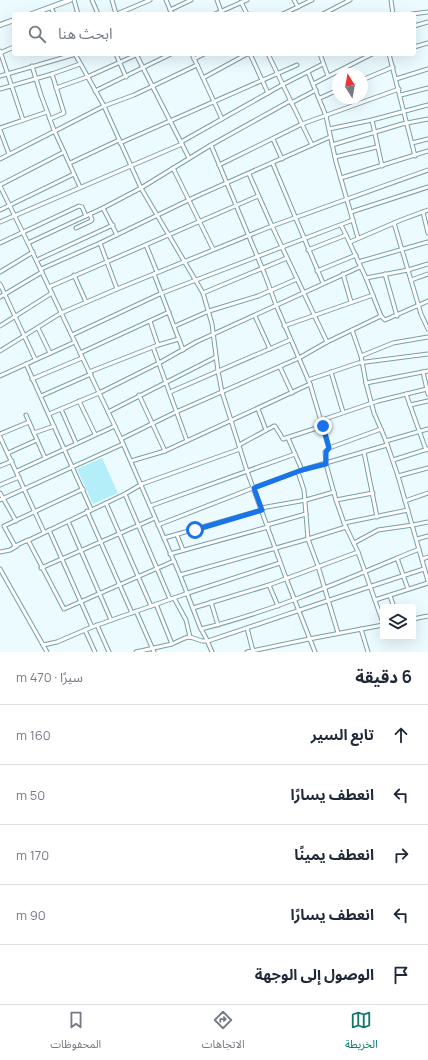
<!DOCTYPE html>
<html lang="ar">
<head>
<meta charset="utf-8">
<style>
  body { margin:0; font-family:Manrope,"Noto Sans Arabic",sans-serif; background:#f2f2f3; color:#1f2937; direction:rtl }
  .controls { position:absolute; right:12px; bottom:12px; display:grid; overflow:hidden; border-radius:4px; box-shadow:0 4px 16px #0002 }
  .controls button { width:36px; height:36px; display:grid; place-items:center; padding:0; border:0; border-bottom:1px solid #e0e1e3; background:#fff; color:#1f2937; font:20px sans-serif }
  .compass { position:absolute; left:332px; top:68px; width:36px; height:36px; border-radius:50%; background:#fff; box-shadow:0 4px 16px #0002; rotate:349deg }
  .stop { position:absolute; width:12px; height:12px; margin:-9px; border:3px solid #1a73e8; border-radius:50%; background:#fff }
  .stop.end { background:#1a73e8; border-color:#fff; box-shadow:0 1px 4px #0008 }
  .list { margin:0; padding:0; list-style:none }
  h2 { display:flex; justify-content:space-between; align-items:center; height:52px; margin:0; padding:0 16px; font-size:17px }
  h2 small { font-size:13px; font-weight:400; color:#747a83 }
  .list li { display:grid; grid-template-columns:26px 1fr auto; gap:12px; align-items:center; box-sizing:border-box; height:60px; padding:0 16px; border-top:1px solid #e0e1e3 }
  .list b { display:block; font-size:15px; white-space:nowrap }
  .list em { font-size:13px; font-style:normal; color:#747a83 }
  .icon { flex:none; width:22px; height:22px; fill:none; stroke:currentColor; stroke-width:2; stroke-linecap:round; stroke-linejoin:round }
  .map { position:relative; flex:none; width:428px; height:652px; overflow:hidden; direction:ltr }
  .search { position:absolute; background:#fff; box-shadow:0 4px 16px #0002; left:12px; right:12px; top:12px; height:44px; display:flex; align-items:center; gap:10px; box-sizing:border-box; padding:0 14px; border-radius:4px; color:#747a83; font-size:15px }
  .sheet { height:352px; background:#fff }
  nav { display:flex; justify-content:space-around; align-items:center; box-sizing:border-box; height:56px; border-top:1px solid #e0e1e3; background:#fff; font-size:11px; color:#747a83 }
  nav a { display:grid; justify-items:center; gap:2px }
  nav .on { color:#0f766e }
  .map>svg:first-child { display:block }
  .grass { fill:#b4eef9 }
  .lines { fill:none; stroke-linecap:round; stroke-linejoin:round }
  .minor-casing { stroke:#789fa7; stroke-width:5 }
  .tertiary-casing { stroke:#789fa7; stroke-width:6 }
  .minor { stroke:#fff; stroke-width:3 }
  .tertiary { stroke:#fff; stroke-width:4 }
  .route { stroke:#1a73e8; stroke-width:5 }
</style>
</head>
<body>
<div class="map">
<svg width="428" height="652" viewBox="0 0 428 652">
  <rect width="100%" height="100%" fill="#ebfbff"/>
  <polygon class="grass" points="102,458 118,493 93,504 77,469"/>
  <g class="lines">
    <defs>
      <g id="minor">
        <polyline points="74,0 78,14"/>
        <polyline points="92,0 98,14"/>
        <polyline points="112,0 116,14"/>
        <polyline points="166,0 172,14"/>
        <polyline points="217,0 222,14"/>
        <polyline points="294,0 298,7"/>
        <polyline points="391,0 393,14"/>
        <polyline points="241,2 247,14"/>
        <polyline points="51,7 54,14"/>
        <polyline points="170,10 191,0"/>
        <polyline points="117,14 150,0"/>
        <polyline points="215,14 247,0"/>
        <polyline points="283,14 312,0"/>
        <polyline points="323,14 350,0"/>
        <polyline points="412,14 428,12"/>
        <polyline points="414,26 428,22"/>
        <polyline points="414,47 428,43"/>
        <polyline points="0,51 23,120"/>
        <polyline points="0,53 14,47"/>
        <polyline points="75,54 104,106 141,188 203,293 212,324 218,371 222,392 247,471 286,578 315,652"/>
        <polyline points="116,54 126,77"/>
        <polyline points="136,54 189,158"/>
        <polyline points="192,54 222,119"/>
        <polyline points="250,54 268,93"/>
        <polyline points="268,54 312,145"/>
        <polyline points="320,54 328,76"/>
        <polyline points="389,54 415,156"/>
        <polyline points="194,59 204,54"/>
        <polyline points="32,66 41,95 54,130 80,187"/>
        <polyline points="308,72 326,116 336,162 358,238"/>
        <polyline points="0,76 76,54"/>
        <polyline points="203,78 247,54"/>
        <polyline points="396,79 428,69"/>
        <polyline points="362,80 393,67"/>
        <polyline points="313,84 372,54"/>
        <polyline points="56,88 87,77 136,55"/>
        <polyline points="0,89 52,74 80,64"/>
        <polyline points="95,91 171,54"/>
        <polyline points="401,95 428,88"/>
        <polyline points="320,98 338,90"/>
        <polyline points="291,103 316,90"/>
        <polyline points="50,119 64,113 52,74"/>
        <polyline points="372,120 382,166"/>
        <polyline points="0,128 47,112"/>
        <polyline points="329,129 372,120 428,105"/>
        <polyline points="0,130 9,154"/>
        <polyline points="273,139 282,159"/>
        <polyline points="181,142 282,85 323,64"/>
        <polyline points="120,143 297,65"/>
        <polyline points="412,143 428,139"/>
        <polyline points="211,145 265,275 276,305 310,384 329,448"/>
        <polyline points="332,145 402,124 428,119"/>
        <polyline points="335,157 377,147"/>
        <polyline points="0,159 104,106 134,95 197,65"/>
        <polyline points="70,163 119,140"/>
        <polyline points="273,164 323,283"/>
        <polyline points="219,165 302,124 399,89"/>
        <polyline points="173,168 213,249"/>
        <polyline points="249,174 272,226 327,342"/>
        <polyline points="341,178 428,151"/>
        <polyline points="0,185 64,152"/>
        <polyline points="0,186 28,243 121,439 180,575 200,627 206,638 212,652"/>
        <polyline points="103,208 117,235"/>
        <polyline points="0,210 74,174"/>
        <polyline points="351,212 428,187"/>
        <polyline points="423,212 428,233"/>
        <polyline points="0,222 182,144"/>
        <polyline points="394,223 421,314 428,329"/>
        <polyline points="341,225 346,235"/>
        <polyline points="76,228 91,221 92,220 90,214"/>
        <polyline points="350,242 401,220 428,210"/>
        <polyline points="0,243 79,206 82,207 86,216"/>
        <polyline points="28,243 103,208 141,188 211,145 290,101"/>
        <polyline points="100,243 117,289"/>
        <polyline points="146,245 157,272"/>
        <polyline points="308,250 346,235 366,278"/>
        <polyline points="37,260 113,225"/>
        <polyline points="358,262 428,242"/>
        <polyline points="41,269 100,243 197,196 330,137"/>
        <polyline points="317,271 356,255"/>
        <polyline points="0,272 33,252"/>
        <polyline points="154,274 183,350"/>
        <polyline points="343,274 351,302"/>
        <polyline points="385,274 397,316"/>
        <polyline points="74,275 86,302"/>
        <polyline points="411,280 428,274"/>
        <polyline points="0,284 35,359"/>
        <polyline points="49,287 258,196"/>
        <polyline points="203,293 287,258"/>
        <polyline points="0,297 42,272"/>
        <polyline points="255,316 270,349"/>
        <polyline points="381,316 366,278 408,270 428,264"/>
        <polyline points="150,321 158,345"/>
        <polyline points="0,326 52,293"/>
        <polyline points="175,326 209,311 258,296 297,279"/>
        <polyline points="284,326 373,295"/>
        <polyline points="38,328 50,353"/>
        <polyline points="352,330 361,356 366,383 374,413 386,441 398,476 428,581"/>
        <polyline points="72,335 162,293 353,220"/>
        <polyline points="153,347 187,441"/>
        <polyline points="0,351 61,313 117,289 272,226 428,170"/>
        <polyline points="80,353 169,312"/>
        <polyline points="361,356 393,343 428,337"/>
        <polyline points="26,364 91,509"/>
        <polyline points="280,367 292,393"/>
        <polyline points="89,372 158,345 179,339"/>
        <polyline points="331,372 343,412"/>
        <polyline points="423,372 428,394"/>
        <polyline points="0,376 75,342"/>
        <polyline points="32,379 82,358"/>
        <polyline points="308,380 358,363 428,354"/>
        <polyline points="366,383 428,371"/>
        <polyline points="170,392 290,340"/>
        <polyline points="406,394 426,450"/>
        <polyline points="139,395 165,451 310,384"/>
        <polyline points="41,396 91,374"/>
        <polyline points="79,401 95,434"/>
        <polyline points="410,405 428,401"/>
        <polyline points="61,409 76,443"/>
        <polyline points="258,409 266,430"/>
        <polyline points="108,412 216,357"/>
        <polyline points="49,414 99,393 159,363 196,342 360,267"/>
        <polyline points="26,415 45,458"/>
        <polyline points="322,420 378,401 427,389"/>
        <polyline points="381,429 329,448 325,452 326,464 336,500 344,523 358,552 383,623"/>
        <polyline points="34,433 54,426"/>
        <polyline points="0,434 29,422"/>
        <polyline points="0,437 44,532"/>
        <polyline points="288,438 302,470"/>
        <polyline points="121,439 176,412 299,358 327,342 381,316 385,320 428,301"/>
        <polyline points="386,441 428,429"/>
        <polyline points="239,445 274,426 275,426 283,439 323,426"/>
        <polyline points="364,452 377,517"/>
        <polyline points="8,453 37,440"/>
        <polyline points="393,460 428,449"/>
        <polyline points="131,461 165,451"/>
        <polyline points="0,466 12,461"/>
        <polyline points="17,471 115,426"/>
        <polyline points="298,472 304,490 308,539 318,566 338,633"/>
        <polyline points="398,476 428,468"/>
        <polyline points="0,485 19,477"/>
        <polyline points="83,489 4,526 15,546 28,540 64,609 174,561"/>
        <polyline points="0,493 16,521"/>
        <polyline points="125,494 170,599"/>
        <polyline points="0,500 123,444"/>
        <polyline points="336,500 373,493"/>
        <polyline points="405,501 428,493"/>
        <polyline points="106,503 151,606"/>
        <polyline points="150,506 295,454"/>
        <polyline points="261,508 306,500 334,492"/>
        <polyline points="87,511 132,613"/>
        <polyline points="68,521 111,620"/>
        <polyline points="344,523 408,510"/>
        <polyline points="158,525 253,488 302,470 387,445"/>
        <polyline points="267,525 306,514"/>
        <polyline points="49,530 92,627"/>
        <polyline points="177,535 183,550"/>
        <polyline points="164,538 262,510"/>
        <polyline points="417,539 428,536"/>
        <polyline points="27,541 125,494 142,484 240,449"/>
        <polyline points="354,543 378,530 413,525 428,522"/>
        <polyline points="0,552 10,550 17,546"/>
        <polyline points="170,554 268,527"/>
        <polyline points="397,558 408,589"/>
        <polyline points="422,559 428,557"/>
        <polyline points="41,568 155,518"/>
        <polyline points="0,569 47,652"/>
        <polyline points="180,575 308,539 346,527"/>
        <polyline points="269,585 278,606"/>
        <polyline points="390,596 394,607"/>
        <polyline points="174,598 186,620 190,637"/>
        <polyline points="375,600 428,583"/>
        <polyline points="211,602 218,625"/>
        <polyline points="156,604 172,644"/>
        <polyline points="193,608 269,585 358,552"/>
        <polyline points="136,611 154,652"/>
        <polyline points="413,619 428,616"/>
        <polyline points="97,625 109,652"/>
        <polyline points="247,628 253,651"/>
        <path d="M 201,629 C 277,610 347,579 419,549"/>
        <polyline points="361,629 368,652"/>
        <polyline points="85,630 95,652"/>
        <polyline points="43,645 57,642 92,627 188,593 280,563"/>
        <path d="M 136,652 L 172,644 L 185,638 L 190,637 L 202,641 L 208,641 C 280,617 352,592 424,569"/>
        <polyline points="247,652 309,639 383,625"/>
      </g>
      <g id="tertiary">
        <polyline points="32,14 70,0"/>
        <polyline points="0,25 14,20"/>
      </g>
    </defs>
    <use href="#minor" class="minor-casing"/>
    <use href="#tertiary" class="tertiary-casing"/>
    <use href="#minor" class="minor"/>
    <use href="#tertiary" class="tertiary"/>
  </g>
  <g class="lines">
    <polyline class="route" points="195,530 262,510 254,488 302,470 326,464 326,452 329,448 323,426"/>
  </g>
</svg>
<div class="controls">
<button><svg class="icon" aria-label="layers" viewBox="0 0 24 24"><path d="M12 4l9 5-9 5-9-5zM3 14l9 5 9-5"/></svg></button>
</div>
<svg class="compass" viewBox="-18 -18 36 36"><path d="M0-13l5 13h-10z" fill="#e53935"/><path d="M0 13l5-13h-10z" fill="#747a83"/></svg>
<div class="stop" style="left:195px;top:530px"></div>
<div class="stop end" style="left:323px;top:426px"></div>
<div class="search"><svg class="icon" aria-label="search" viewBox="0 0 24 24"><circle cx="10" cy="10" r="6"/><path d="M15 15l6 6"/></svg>ابحث هنا</div>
</div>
<section class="sheet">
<h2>6 دقيقة<small>سيرًا · 470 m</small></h2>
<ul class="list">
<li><svg class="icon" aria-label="ahead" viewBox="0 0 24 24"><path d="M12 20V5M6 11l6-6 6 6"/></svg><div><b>تابع السير</b></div><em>160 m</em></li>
<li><svg class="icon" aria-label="left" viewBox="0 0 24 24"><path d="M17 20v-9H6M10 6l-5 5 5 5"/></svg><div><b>انعطف يسارًا</b></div><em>50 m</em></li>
<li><svg class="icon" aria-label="right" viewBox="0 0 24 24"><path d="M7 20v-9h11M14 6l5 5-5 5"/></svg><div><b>انعطف يمينًا</b></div><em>170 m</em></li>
<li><svg class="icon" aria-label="left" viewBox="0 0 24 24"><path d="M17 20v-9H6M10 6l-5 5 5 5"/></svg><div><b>انعطف يسارًا</b></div><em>90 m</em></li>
<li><svg class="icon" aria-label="arrive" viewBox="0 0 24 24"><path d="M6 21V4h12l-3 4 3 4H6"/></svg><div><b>الوصول إلى الوجهة</b></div></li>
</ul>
</section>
<nav>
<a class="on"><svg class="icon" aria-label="map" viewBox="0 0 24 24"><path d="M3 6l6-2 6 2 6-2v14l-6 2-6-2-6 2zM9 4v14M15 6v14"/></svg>الخريطة</a>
<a><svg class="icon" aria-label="directions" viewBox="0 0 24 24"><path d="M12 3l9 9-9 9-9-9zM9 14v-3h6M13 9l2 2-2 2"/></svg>الاتجاهات</a>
<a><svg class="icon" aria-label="saved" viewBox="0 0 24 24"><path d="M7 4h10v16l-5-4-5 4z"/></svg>المحفوظات</a>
</nav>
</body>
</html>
